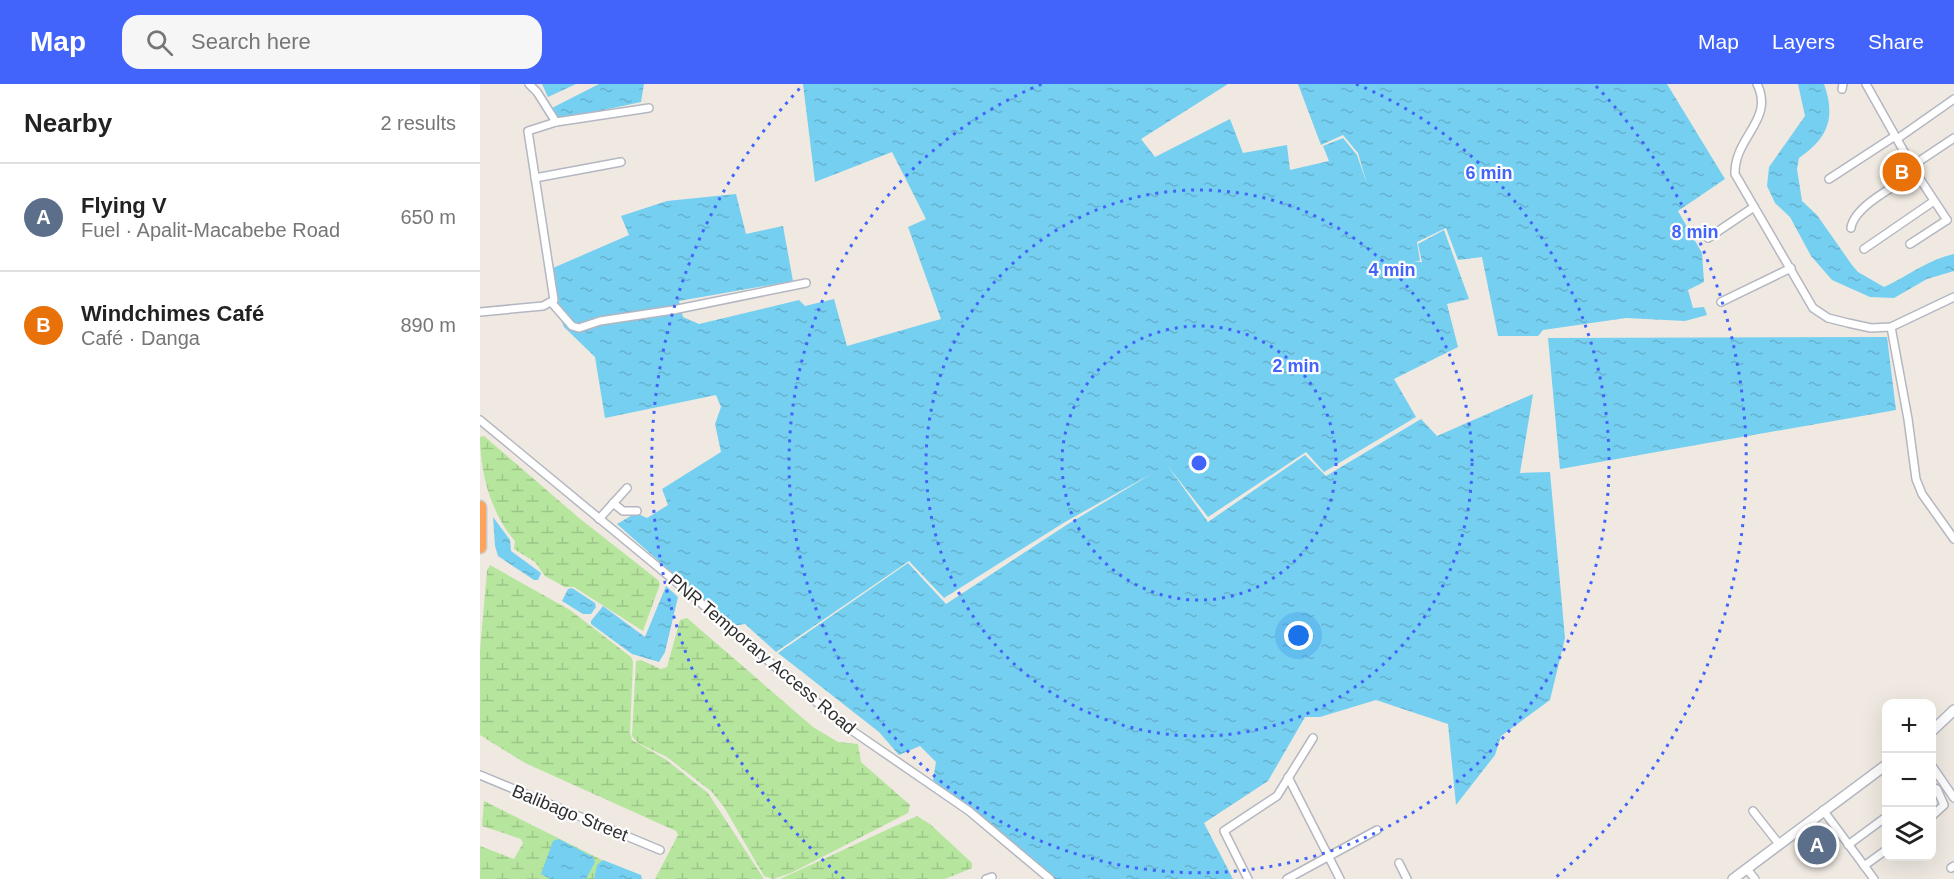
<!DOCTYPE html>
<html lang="en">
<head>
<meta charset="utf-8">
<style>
  body { margin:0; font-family:Helvetica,sans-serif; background:#f6f6f6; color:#222 }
  .controls { position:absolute; right:18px; bottom:18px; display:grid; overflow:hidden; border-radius:12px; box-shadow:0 6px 24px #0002 }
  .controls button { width:54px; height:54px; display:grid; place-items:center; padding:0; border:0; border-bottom:2px solid #e0e0e0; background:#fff; color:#222; font:30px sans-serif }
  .you { position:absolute; left:819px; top:552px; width:21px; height:21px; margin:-15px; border:4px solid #fff; border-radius:50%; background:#1a73e8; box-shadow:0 0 0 9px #1a73e833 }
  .badge { display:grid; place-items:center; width:39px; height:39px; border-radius:50%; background:#4264fb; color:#fff; font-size:20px; font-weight:700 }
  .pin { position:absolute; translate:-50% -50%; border:3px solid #fff; box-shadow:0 2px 6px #0006 }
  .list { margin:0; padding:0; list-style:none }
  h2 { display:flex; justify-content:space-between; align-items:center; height:78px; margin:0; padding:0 24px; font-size:26px }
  h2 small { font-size:20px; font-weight:400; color:#767676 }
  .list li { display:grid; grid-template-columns:39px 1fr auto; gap:18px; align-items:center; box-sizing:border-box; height:108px; padding:0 24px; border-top:2px solid #e0e0e0 }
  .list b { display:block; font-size:22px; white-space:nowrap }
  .list p { margin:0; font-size:20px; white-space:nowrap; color:#767676 }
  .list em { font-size:20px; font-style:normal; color:#767676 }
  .icon { flex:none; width:33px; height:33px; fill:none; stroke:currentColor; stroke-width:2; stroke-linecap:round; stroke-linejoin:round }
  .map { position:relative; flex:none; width:1474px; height:795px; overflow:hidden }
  header { display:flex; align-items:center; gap:36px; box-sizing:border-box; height:84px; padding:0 30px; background:#4264fb; color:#fff }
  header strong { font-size:28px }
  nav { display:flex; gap:33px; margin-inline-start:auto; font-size:21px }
  .search { width:420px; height:54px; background:#f6f6f6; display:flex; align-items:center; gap:15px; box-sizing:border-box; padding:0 21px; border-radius:18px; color:#767676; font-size:22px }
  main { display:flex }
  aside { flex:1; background:#fff }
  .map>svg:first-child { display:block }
  .wetland { fill:url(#wetland-marsh) }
  .water { fill:url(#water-ripples) }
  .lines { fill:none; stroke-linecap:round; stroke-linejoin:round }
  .street-casing { stroke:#b4b7c1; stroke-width:10 }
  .secondary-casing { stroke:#b4b7c1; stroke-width:12 }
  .highway-casing { stroke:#c9c9c9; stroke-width:15 }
  .street { stroke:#fff; stroke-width:7 }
  .secondary { stroke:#fff; stroke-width:9 }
  .highway { stroke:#ffa35c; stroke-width:12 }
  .ring { fill:none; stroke:#4264fb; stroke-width:3; stroke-dasharray:3 6 }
  .labels { text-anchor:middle; stroke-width:4.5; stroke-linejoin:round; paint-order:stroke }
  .street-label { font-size:18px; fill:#2e2e2e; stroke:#fff }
  .centre { fill:#4264fb; stroke:#fff; stroke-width:3 }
  .ring-label { font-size:18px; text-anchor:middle; font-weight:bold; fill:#4264fb; stroke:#fff; stroke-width:4.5; stroke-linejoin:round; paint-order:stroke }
</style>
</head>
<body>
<header>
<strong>Map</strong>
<div class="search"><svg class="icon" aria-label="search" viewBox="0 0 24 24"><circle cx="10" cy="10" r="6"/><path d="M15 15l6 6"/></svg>Search here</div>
<nav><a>Map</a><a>Layers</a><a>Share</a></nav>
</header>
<main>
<aside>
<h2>Nearby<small>2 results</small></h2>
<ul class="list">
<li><span class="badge" style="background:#5c6f8a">A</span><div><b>Flying V</b><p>Fuel · Apalit-Macabebe Road</p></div><em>650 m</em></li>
<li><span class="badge" style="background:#e8710a">B</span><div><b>Windchimes Café</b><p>Café · Danga</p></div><em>890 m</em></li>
</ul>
</aside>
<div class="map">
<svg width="1474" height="795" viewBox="0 0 1474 795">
  <defs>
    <pattern id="wetland-marsh" width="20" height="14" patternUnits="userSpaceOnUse" patternTransform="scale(1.5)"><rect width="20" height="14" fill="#b6e59e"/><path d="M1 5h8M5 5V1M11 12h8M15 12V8" fill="none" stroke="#9dc588"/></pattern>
    <pattern id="water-ripples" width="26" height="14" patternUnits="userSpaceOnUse" patternTransform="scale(1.5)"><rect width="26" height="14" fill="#75cff0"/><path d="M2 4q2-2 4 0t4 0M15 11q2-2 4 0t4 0" fill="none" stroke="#66b2ce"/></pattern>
  </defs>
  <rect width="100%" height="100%" fill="#efe9e1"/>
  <g class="wetland">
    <path d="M 4,352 L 99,434 L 178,496 L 180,500 L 163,547 L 94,503 L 85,503 L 65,492 L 55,478 L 34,465 L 35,457 C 11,430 0,388 0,353 Z"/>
    <polygon points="10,481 90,526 151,573 153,578 150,648 152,656 185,675 228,709 284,795 175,795 198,751 196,747 45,679 0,651 0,566 7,487"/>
    <polygon points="207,534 333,643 358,658 378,660 381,678 430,721 428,729 311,789 293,795 284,792 244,723 232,708 187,673 158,659 152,652 156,577 161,576 181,585 187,583 200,536"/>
    <polygon points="4,717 160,795 0,795 0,762 34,775 43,759 41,755 2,742"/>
    <polygon points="437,732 450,740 492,779 492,784 465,795 300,795"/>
  </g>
  <g class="water">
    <polygon points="62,0 96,0 68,13"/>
    <polygon points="119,0 164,0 161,18 77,36 72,24"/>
    <polygon points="323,0 748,0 661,55 675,73 750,35 763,69 807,61 810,86 849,77 843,62 863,54 877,71 887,100 878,69 863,51 841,61 818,0 1187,0 1245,95 1198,127 1222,169 1224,198 1208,206 1213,224 1224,223 1227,231 1205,237 1146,234 1063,246 1058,252 1018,252 1002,173 978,176 966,144 937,158 940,177 934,178 942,178 938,160 964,146 989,215 967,220 978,263 914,295 936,333 844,388 826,368 728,433 687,381 728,438 825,371 846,392 941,335 957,352 1053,310 1040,389 1070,388 1085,554 1070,616 1021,652 1015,671 976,721 968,640 896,616 840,633 825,633 788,697 724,739 753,795 566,795 453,696 456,678 440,662 419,671 399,648 298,569 428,479 466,520 588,440 673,389 585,438 464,514 429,477 296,568 265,540 252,542 137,440 156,429 167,434 188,421 182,405 241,368 235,340 241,323 236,311 125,334 115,273 84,243 73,216 73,184 149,151 141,132 187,117 256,110 266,150 303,142 313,197 199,217 203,233 219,240 319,216 325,222 354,215 367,262 461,235 428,143 446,135 412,68 335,98"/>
    <path d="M 1318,0 L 1344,0 C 1356,34 1348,54 1319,74 L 1317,85 L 1322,117 L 1337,131 L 1372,181 L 1378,188 L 1404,203 C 1428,192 1449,175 1474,170 L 1474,187 L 1447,195 L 1414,214 L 1390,213 L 1352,196 L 1331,172 L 1310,133 L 1295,119 L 1287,102 L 1289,83 L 1325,32 Z"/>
    <polygon points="1407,253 1416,326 1080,385 1068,254"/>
    <polygon points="13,433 30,456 31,467 61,489 58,496 54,496 18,472 15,462"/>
    <polygon points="186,502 198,513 185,568 179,578 152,570 111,540 111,537 123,522 165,553"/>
    <polygon points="92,504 115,519 116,523 111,530 103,530 82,517 88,505"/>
    <polygon points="79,755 113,773 115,778 106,795 70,795 61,790 73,757"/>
    <polygon points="123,776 161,791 162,795 114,795 117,781"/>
  </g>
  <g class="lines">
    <defs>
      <g id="street">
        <polyline points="49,0 57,8 76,38"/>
        <path d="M 1277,0 C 1295,36 1254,53 1255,90 L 1333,224 L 1348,234 L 1368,239 L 1391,244 L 1411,243 L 1474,213"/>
        <polyline points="1386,0 1436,89 1467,136"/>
        <polyline points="1362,5 1363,0"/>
        <polyline points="1417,55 1474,15"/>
        <polyline points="1432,82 1474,54"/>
        <polyline points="55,94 141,78"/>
        <polyline points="1349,95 1415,52"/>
        <path d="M 1371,144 C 1374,122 1417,101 1436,89"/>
        <polyline points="1228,154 1274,123"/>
        <polyline points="1430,160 1467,136"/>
        <polyline points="1384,165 1454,117"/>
        <polyline points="1241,218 1311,184"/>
        <polyline points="72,219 92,242 99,244 120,237 193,226 326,199"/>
        <polyline points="0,228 63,222 74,216 48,47 76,38 169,24"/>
        <polyline points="1411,243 1428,335 1436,395 1442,410 1474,455"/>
        <polyline points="0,336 201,502 361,639 489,727 570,795"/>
        <polyline points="133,419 143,427 157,427"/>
        <polyline points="119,435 147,404"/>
        <polyline points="1452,682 1474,714"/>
        <polyline points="0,691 180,766"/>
        <polyline points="808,693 860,795"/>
        <polyline points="1452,703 1457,705 1464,721 1452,732"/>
        <polyline points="1343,726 1394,795"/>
        <polyline points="1273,727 1299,760"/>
        <polyline points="1368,761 1406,733"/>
        <polyline points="919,779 927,795"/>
        <polyline points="1384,782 1406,766"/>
        <polyline points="1471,784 1474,782"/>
        <polyline points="1267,785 1275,795"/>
        <polyline points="506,795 512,793"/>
        <polyline points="768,795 744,747 797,712 833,654"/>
        <polyline points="807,795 897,746"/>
      </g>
      <g id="secondary">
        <polyline points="1452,647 1474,626"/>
        <polyline points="1253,795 1406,681"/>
      </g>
      <polyline id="highway" points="0,423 0,463"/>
    </defs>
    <use href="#street" class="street-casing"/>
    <use href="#secondary" class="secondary-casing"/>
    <use href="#highway" class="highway-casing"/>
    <use href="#street" class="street"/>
    <use href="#secondary" class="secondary"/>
    <use href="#highway" class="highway"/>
  </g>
  <g class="ring">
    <circle cx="719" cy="379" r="137"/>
    <circle cx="719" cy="379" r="273"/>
    <path d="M876 0A410 410 0 1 1 562 0"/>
    <path d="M364 795A547 547 0 0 1 322 2M1116 2A547 547 0 0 1 1074 795"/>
  </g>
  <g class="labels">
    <g class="street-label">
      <text transform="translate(282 570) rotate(40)" y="6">PNR Temporary Access Road</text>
      <text transform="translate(90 729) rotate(22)" y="6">Balibago Street</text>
    </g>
  </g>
  <circle cx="719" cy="379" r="9" class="centre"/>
  <g class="ring-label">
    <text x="1009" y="95">6 min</text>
    <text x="1215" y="154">8 min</text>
    <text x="912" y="192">4 min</text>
    <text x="816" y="288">2 min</text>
  </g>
</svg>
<div class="controls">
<button>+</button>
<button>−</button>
<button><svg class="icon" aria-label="layers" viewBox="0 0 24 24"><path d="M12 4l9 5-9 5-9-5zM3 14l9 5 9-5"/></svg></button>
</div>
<div class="you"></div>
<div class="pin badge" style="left:1337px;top:761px;background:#5c6f8a">A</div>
<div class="pin badge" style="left:1422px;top:88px;background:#e8710a">B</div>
</div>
</main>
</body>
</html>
